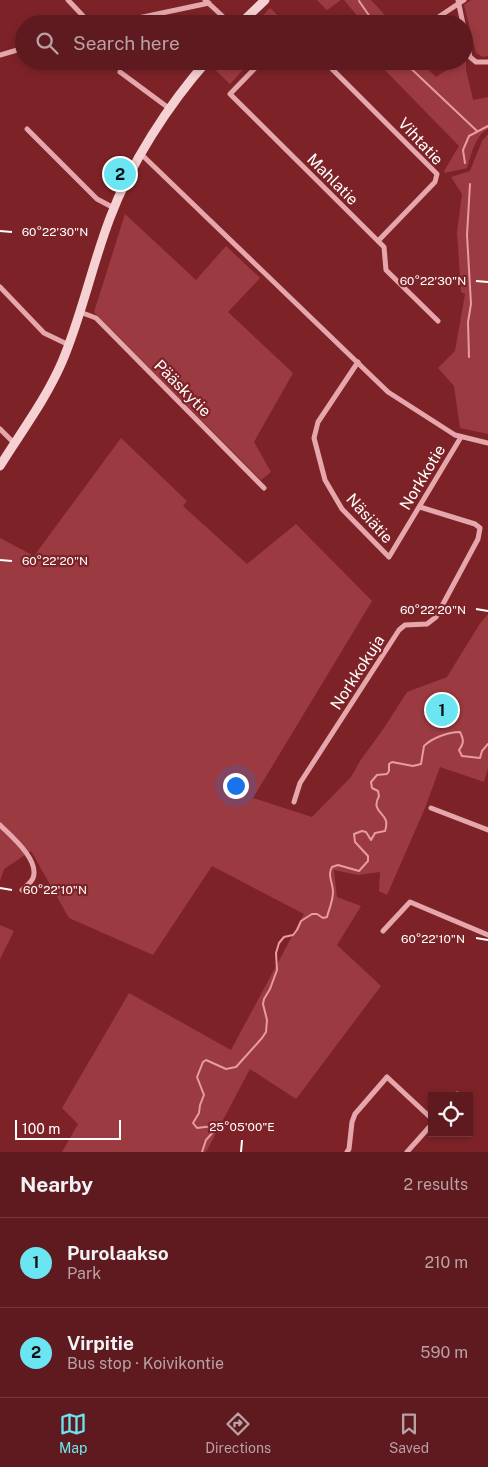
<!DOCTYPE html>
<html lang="en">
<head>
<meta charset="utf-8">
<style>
  body { margin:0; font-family:"Public Sans",sans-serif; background:#67272b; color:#f1f3f6 }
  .controls { position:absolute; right:15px; bottom:15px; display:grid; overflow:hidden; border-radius:0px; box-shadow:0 2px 8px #0003 }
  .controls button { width:45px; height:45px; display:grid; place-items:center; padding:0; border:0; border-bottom:1px solid #73383c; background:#5e1a1e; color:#f1f3f6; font:25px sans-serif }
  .scale { position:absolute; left:15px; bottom:12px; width:106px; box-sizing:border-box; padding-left:5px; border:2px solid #fff; border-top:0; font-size:14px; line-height:18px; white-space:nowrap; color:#fff; -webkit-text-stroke:4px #7d2328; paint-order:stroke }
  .you { position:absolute; left:235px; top:785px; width:18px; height:18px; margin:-12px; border:4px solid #fff; border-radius:50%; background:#1a73e8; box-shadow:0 0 0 8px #1a73e833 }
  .badge { display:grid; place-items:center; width:32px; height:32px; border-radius:50%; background:#6ae5f1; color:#111; font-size:16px; font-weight:700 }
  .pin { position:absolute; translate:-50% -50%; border:2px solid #fff; box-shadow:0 1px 5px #0006 }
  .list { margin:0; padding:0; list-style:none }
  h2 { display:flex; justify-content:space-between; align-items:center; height:65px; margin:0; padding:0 20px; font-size:21px }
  h2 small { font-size:16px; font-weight:400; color:#b9a1a4 }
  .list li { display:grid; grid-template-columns:32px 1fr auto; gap:15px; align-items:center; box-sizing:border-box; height:90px; padding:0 20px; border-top:1px solid #73383c }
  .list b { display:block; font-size:19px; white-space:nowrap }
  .list p { margin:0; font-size:16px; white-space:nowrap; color:#b9a1a4 }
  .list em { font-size:16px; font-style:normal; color:#b9a1a4 }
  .icon { flex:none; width:28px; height:28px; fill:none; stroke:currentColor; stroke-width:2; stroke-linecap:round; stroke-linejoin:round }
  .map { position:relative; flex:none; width:488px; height:1152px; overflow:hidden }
  .search { position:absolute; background:#5e1a1e; box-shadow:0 2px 8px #0003; left:15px; right:15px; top:15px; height:55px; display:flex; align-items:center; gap:12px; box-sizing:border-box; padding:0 18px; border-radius:28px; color:#b9a1a4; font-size:19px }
  .sheet { height:245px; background:#5e1a1e }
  nav { display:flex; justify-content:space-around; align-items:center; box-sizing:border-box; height:70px; border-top:1px solid #73383c; background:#5e1a1e; font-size:14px; color:#b9a1a4 }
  nav a { display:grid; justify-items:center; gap:2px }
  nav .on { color:#6ae5f1 }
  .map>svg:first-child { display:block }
  .green { fill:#9c3a41 }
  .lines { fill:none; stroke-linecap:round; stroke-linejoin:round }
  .stream { stroke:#e79ba2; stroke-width:2 }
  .street { stroke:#e6a7ac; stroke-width:5 }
  .secondary { stroke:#f5d1d3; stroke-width:9 }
  .ticks { fill:none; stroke:#fff; stroke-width:2 }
  .labels { text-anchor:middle; stroke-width:4.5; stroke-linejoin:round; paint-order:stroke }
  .street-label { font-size:16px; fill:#fff; stroke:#7d2328 }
  .ticks-label { font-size:12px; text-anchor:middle; fill:#fff; stroke:#7d2328; stroke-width:4.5; stroke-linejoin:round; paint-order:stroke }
</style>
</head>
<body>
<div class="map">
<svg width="488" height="1152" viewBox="0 0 488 1152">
  <rect width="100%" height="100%" fill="#7d2328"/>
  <g class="green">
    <polygon points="317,0 341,0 327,10"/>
    <polygon points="344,0 371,0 393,24 364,24"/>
    <polygon points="471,0 488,0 488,56 483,57 476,53 464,5"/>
    <polygon points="270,8 287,24 255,24"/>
    <path d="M 466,58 L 466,70 L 473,100 L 488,97 L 488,129 C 475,135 471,156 467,168 L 445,173 L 444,171 L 459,146 L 376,61 L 419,61 L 436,77 L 461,61 L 464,61 Z"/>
    <polygon points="214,61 245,61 248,64 230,84 210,65"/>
    <polygon points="488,134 488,434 460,428 454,386 438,368 455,351 465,294 461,292 457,232 462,194 451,177 470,171 482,141"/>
    <polygon points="125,214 196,280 226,246 260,278 228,312 293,373 254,442 271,472 261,480 94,312"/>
    <polygon points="121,438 187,501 183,506 247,564 296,524 372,601 253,798 312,817 351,777 360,761 384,728 407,692 447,677 479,625 488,614 488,768 484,782 440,767 425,808 387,895 379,891 380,872 358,875 334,870 337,897 361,906 337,945 381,986 296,1099 250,1069 206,1152 62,1152 78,1124 62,1108 129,993 231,1050 304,914 212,866 153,955 69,918 31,851 4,869 0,881 0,538 34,556"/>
    <polygon points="0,925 14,931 0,959"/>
  </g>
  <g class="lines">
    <g class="stream">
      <polyline points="359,1 375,24"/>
      <polyline points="403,61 477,131"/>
      <polyline points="465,163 463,150 469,136 488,126"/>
      <polyline points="469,357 468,322 471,304 467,235 470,184"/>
      <path d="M 202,1152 L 206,1140 L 214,1131 L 213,1126 L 197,1128 L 193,1123 L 199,1113 L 200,1105 L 204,1095 L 197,1077 L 203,1062 L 206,1060 L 226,1069 L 236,1067 L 262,1038 L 266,1032 L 267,1020 L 263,1004 L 264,999 L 270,989 L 277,970 L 276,953 L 279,943 L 284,937 L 293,935 L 297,930 L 301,921 L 312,914 L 317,914 L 323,918 L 327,917 C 329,909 333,901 333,892 C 333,883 327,875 332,867 L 338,865 L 359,871 L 368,861 L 368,856 L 355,842 L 354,834 L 362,831 L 366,832 L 371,840 L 375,833 L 385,831 C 392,811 369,815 379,796 L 378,791 L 372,788 L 371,782 L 377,775 L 387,774 L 389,771 L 389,764 L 392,762 L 413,766 L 421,764 L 424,746 C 432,738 448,732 460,732 C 464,740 464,743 459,750 L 462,756 L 480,758 L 482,751 L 488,744"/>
    </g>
    <g class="street">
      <polyline points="68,0 85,18 89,24"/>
      <polyline points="205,0 231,24"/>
      <polyline points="458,0 463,24"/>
      <polyline points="110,24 209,3"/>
      <polyline points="428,24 464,0"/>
      <polyline points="464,31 470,57 476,62 488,62"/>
      <polyline points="0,55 24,48"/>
      <polyline points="262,61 230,94 384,247 386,270 438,321"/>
      <polyline points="324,61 437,174 435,182 378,241"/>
      <polyline points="120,72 170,109"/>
      <polyline points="27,129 97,199 114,208"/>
      <polyline points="141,154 388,392 455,435 488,443"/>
      <polyline points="0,287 44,333 69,345"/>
      <polyline points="80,312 96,318 264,488"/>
      <polyline points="358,362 318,422 314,438 325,480 342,509 389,557 461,437"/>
      <polyline points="0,429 14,443"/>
      <polyline points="294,802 300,783 399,630 405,625 427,624 436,617 478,539 480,528 475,524 420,507"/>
      <polyline points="431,808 488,830"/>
      <path d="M 0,825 C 11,836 40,860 33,878 C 31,883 25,887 22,890"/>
      <polyline points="383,931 410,902 488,935"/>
      <polyline points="456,1096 457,1094"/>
      <polyline points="347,1152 349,1149 352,1122 355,1114 387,1077 432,1119"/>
      <polyline points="407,1152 432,1124"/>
    </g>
    <g class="secondary">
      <polyline points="240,24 265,0"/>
      <path d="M 0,466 C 21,432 46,399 62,362 C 82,315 92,265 110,218 C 130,164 169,104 207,61"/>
    </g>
  </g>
  <path class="ticks" d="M 0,231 L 12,232M 476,281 L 488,282M 0,560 L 12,561M 476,609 L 488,611M 0,888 L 12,890M 476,938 L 488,940M 241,1152 L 242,1140"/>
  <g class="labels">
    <g class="street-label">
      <text transform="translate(421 141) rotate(47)" y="6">Vihtatie</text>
      <text transform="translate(333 179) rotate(45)" y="6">Mahlatie</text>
      <text transform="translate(183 388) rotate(45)" y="6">Pääskytie</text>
      <text transform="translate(422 477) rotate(-59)" y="6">Norkkotie</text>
      <text transform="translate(370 518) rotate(48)" y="6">Näsiätie</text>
      <text transform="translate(357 672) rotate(-57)" y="6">Norkkokuja</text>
    </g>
  </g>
  <g class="ticks-label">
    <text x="55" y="236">60°22'30"N</text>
    <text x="433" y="285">60°22'30"N</text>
    <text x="55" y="565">60°22'20"N</text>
    <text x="433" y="614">60°22'20"N</text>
    <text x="55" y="894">60°22'10"N</text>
    <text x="433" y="943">60°22'10"N</text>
    <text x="242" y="1131">25°05'00"E</text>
  </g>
</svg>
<div class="controls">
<button><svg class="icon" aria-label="locate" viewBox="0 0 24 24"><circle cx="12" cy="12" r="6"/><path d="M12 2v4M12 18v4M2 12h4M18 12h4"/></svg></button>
</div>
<div class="scale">100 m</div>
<div class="you"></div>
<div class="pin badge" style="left:442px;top:710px">1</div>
<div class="pin badge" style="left:120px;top:174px">2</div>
<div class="search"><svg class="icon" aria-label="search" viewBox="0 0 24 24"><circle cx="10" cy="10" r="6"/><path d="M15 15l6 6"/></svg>Search here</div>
</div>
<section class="sheet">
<h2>Nearby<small>2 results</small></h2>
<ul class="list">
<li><span class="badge">1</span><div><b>Purolaakso</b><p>Park</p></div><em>210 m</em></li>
<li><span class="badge">2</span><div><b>Virpitie</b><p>Bus stop · Koivikontie</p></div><em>590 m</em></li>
</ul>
</section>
<nav>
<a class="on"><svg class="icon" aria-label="map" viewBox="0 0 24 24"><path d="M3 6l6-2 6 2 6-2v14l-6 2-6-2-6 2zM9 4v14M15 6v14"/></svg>Map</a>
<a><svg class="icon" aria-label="directions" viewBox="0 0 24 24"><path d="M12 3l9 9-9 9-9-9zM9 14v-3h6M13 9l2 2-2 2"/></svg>Directions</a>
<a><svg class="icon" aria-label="saved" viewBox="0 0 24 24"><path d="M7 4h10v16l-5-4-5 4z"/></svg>Saved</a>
</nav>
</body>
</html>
